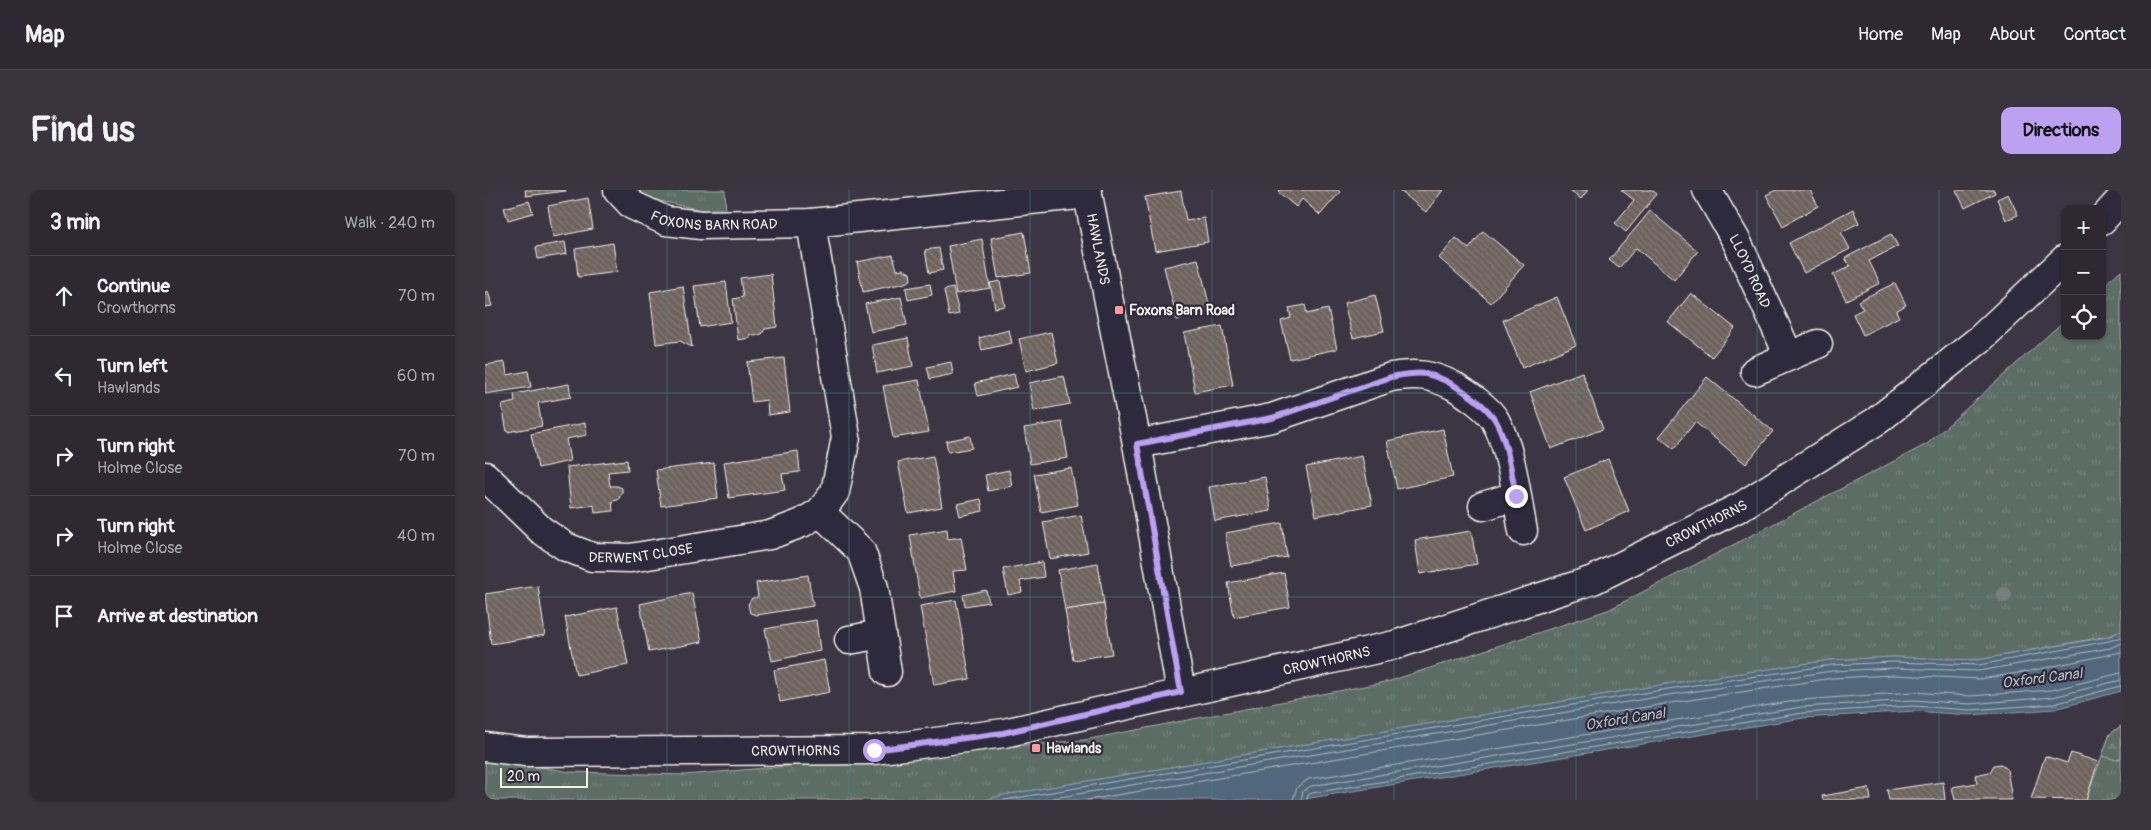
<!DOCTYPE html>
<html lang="en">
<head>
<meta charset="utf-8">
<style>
  body { margin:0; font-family:Pangolin,sans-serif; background:#39343e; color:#f1f3f6 }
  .controls { position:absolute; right:15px; top:15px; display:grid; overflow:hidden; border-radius:10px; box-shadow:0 1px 4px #0004 }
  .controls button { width:45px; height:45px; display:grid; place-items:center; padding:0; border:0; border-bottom:1px solid #48444d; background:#2d2832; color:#f1f3f6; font:25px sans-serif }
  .scale { position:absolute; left:15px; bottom:12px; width:88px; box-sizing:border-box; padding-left:5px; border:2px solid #f4f1e8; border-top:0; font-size:14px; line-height:18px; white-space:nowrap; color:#f4f1e8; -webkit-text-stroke:4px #2f2a3d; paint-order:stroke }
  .stop { position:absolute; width:15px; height:15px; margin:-11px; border:4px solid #bca0f2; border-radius:50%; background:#fff }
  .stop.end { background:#bca0f2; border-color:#fff; box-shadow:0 1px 5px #0008 }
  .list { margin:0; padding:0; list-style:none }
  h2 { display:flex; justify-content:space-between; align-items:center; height:65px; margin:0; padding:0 20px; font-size:21px }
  h2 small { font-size:16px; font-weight:400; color:#a7a6ac }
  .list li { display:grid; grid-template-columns:32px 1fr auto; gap:15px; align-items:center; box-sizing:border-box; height:80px; padding:0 20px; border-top:1px solid #48444d }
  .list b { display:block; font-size:19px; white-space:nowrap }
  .list p { margin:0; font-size:16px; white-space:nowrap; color:#a7a6ac }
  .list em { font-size:16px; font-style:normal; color:#a7a6ac }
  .icon { flex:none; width:28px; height:28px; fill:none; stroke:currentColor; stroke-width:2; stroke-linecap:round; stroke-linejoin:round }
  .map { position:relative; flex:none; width:1636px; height:610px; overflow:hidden; border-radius:10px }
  header { display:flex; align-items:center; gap:30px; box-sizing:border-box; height:70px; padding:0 25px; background:#2d2832; border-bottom:1px solid #48444d }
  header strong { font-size:24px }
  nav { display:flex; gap:28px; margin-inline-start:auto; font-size:18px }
  .intro { display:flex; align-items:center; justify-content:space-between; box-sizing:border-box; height:120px; padding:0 30px }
  h1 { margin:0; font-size:35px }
  .button { padding:12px 22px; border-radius:10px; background:#bca0f2; color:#111; font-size:18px; font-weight:700 }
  main { display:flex; gap:30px; padding:0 30px }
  aside { flex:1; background:#2d2832; border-radius:10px; box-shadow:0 1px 4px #0004 }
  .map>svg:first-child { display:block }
  .grass { fill:url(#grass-tufts); stroke:#a8afa6 }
  .forest { fill:url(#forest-firs); stroke:#a8afa6 }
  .water { fill:#51687c; stroke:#929fa7 }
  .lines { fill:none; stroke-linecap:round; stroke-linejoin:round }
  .shore { stroke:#b3babd; stroke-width:1 }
  .building { fill:url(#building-back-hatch); stroke:#f4f1e8 }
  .minor-casing { stroke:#f4f1e8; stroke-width:31 }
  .minor { stroke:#2f2a3d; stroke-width:28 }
  .tree { fill:#7c7c7d }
  .route { stroke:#bca0f2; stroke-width:6 }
  .grid { fill:none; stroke:#3d8f86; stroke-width:1; stroke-opacity:0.55 }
  .poi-dot { fill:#ff9aa2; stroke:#2f2a3d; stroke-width:2 }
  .labels { text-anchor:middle; stroke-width:4.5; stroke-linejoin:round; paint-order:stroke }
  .street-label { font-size:14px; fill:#f4f1e8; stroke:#2f2a3d }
  .poi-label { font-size:14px; font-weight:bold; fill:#f4f1e8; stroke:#2f2a3d; text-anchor:start }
  .water-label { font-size:15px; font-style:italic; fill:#b3babd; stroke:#2f2a3d }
</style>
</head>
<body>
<header>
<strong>Map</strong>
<nav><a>Home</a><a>Map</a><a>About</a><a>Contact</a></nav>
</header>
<div class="intro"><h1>Find us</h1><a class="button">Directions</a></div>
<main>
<aside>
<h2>3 min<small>Walk · 240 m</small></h2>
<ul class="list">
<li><svg class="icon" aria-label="ahead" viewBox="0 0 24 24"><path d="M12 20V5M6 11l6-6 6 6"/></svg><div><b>Continue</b><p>Crowthorns</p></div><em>70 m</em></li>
<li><svg class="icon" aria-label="left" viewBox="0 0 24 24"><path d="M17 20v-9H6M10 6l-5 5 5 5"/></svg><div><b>Turn left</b><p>Hawlands</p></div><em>60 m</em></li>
<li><svg class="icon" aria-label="right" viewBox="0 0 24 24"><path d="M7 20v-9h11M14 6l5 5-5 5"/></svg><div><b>Turn right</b><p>Holme Close</p></div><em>70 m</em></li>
<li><svg class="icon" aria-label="right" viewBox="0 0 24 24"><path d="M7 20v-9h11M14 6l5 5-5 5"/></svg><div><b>Turn right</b><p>Holme Close</p></div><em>40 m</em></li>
<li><svg class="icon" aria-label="arrive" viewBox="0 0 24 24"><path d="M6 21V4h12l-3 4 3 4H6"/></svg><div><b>Arrive at destination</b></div></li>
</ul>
</aside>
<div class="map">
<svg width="1636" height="610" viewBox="0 0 1636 610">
  <defs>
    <pattern id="grass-tufts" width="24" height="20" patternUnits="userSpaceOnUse" patternTransform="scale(1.25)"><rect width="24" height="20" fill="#5c6d65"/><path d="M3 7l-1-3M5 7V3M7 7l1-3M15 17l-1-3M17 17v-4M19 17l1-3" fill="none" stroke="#74827b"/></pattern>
    <pattern id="forest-firs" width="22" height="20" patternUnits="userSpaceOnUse" patternTransform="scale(1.25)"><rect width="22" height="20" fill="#5c6d65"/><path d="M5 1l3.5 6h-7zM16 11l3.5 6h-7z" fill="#74827b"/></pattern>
    <pattern id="building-back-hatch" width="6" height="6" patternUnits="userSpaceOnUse" patternTransform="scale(1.25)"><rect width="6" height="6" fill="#6e625d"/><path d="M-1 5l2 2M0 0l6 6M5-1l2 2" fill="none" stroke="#837974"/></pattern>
  </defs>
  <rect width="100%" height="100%" fill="#3c3543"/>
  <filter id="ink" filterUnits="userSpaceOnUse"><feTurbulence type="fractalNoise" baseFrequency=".02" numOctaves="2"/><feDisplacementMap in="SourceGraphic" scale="10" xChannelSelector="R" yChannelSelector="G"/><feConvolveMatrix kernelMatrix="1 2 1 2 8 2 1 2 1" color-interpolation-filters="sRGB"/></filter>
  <g filter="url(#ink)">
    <g class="grass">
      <polygon points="154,0 240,0 241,25 161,8"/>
      <polygon points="1636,80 1636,441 1623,446 1493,470 1409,467 1346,470 1182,494 519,605 499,610 0,610 0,567 85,582 200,585 599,550 905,491 1123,420 1442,254 1580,130 1580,146 1617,146 1617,97"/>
      <polygon points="1636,536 1636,610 1601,610 1625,544"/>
    </g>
    <polygon class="forest" points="1636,536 1636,568 1632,570 1617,566 1625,544"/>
    <polygon class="water" points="1636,441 1636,501 1570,519 1485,525 1429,521 1318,528 813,610 499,610 519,605 1182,494 1346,470 1409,467 1493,470 1623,447"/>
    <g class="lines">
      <g class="shore">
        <polyline points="519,610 1183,499 1347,475 1409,472 1494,475 1624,451 1636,447"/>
        <polyline points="557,610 1184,505 1347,481 1409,478 1494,481 1625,458 1636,453"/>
        <polyline points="602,610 1185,513 1348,488 1409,485 1495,489 1545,481 1636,462"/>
        <polyline points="808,610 812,597 824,589 1316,510 1428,502 1485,506 1567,500 1636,483"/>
        <polyline points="816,610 818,601 826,596 1317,517 1428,510 1485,514 1568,507 1636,490"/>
        <polyline points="822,610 823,605 827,603 1318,523 1428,516 1485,520 1569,514 1636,496"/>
      </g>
    </g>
    <g class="building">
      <polygon points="40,0 81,0 81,1 41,6"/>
      <polygon points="795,0 853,0 855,2 835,25 817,9 811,17 793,2"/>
      <polygon points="914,0 958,0 941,22"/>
      <polygon points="1085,0 1103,0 1096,9"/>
      <polygon points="1136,0 1167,0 1172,4 1141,42 1130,33 1149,10"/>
      <polygon points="1291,0 1325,0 1333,16 1298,36 1281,5"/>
      <polygon points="1471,0 1509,0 1510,3 1480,18"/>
      <polygon points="696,1 701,31 719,28 723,52 670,61 660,7"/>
      <polygon points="1523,4 1533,25 1521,30 1512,9"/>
      <polygon points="103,8 108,39 68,47 63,16"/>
      <polygon points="44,11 48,23 23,30 19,18"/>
      <polygon points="1368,19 1374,33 1356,42 1365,59 1319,83 1304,53"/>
      <polygon points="1165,21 1213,61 1189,90 1151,58 1134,78 1124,70"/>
      <polygon points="998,41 1039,75 1006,113 954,68 971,48 984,59"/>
      <polygon points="539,42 546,83 513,88 506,48"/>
      <polygon points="1406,44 1413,56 1384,71 1395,93 1361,110 1348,85 1365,76 1360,68"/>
      <polygon points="497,49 505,98 471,104 463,56"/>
      <polygon points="80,52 82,64 53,69 51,57"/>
      <polygon points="128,53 132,82 93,87 90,59"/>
      <polygon points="454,58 458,80 444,83 440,60"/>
      <polygon points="408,65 412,80 418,79 425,83 426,90 420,93 378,102 372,72"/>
      <polygon points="713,69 726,122 692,130 679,77"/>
      <polygon points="286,84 292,137 280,139 277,144 269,146 265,144 265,148 253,150 248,109 258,107 255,88"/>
      <polygon points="515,91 520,116 510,118 505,93"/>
      <polygon points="241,92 246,132 215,137 209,96"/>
      <polygon points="1410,93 1421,115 1411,121 1414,127 1378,145 1368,124 1378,119 1373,111"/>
      <polygon points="445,94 447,105 423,110 421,98"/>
      <polygon points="198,96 207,157 195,151 171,154 165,102"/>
      <polygon points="468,98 474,124 464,126 459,100"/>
      <polygon points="3,101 7,116 0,117 0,102"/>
      <polygon points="1206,103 1250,138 1227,167 1183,132"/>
      <polygon points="890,105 899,141 868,148 859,113"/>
      <polygon points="416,107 422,135 386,142 380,114"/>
      <polygon points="1072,107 1091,155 1037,178 1018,130"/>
      <polygon points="820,115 822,124 843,119 852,159 805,169 796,131 806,128 804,118"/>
      <polygon points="737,136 748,195 710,202 699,143"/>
      <polygon points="524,140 527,153 497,160 494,148"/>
      <polygon points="566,142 573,173 541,181 534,149"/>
      <polygon points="423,148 428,176 392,183 387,155"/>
      <polygon points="299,168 305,222 283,225 282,210 267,212 262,172"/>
      <polygon points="20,172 22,185 43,181 46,197 0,204 0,175"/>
      <polygon points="466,172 468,184 445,189 442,177"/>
      <polygon points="1097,182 1118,239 1066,259 1045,202"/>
      <polygon points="529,184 532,197 493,206 490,193"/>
      <polygon points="579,186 585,214 549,221 544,193"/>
      <polygon points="1222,187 1288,241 1261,274 1210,232 1189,259 1174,247"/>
      <polygon points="434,190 444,242 408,248 398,196"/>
      <polygon points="84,194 86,207 53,213 57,236 22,242 17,215 30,212 29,204"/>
      <polygon points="577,232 583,268 545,274 539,238"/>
      <polygon points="100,233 102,245 81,249 85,271 53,278 46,244"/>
      <polygon points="958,239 968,287 912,299 902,251"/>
      <polygon points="485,246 487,258 463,262 461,251"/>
      <polygon points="313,261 315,282 297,284 300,300 244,308 239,272"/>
      <polygon points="448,266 457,317 423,323 413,272"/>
      <polygon points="877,266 887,315 831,326 821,277"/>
      <polygon points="1123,269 1144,321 1101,340 1079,287"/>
      <polygon points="142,270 143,280 123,282 125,296 132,296 137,298 137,303 133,310 127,311 128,321 110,323 109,315 86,318 82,277"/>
      <polygon points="229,273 233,308 176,316 171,280"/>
      <polygon points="586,278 593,315 556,322 549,284"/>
      <polygon points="524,280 527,296 503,301 500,285"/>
      <polygon points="780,287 786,321 730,331 724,297"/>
      <polygon points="496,309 498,321 475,326 472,314"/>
      <polygon points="596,325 603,362 565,369 558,332"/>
      <polygon points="797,333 802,367 746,376 740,343"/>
      <polygon points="462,339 463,349 476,347 482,380 468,381 471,401 435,408 425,345"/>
      <polygon points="986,341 992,374 935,384 930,350"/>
      <polygon points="557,372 559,387 535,391 537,402 523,405 518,379"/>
      <polygon points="613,373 619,414 580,420 573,380"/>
      <polygon points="799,383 805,417 749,427 743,393"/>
      <polygon points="323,385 328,416 272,425 265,423 263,414 267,408 273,407 271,393"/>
      <polygon points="53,396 60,445 6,454 0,404"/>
      <polygon points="501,400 504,412 480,416 478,405"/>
      <polygon points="207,403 217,452 164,462 155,414"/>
      <polygon points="471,410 485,489 449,495 435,416"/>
      <polygon points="619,414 627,464 588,470 580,420"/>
      <polygon points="132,417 143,475 91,485 80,427"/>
      <polygon points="331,430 335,461 287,471 280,439"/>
      <polygon points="339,470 345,502 295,512 289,480"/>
      <polygon points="1586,563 1613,572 1601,610 1546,609 1560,566 1582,573"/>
      <polygon points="1516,574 1522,579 1527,610 1470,610 1467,597 1492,593 1490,585 1505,582 1509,575"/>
      <polygon points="1458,592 1460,610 1404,610 1402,600"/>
      <polygon points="1384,598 1386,610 1338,610 1337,606"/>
    </g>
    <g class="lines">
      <defs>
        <g id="minor">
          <path id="s1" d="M 133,0 L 147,15 L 181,31 L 216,35 L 326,33 L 603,4"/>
          <path id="s2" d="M 602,0 L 652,254 L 696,502"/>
          <path id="s3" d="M 1222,0 L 1252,52 L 1304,166"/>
          <polyline points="1617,30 1636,9"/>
          <polyline points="1270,181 1333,154"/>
          <path d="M 652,254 L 787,228 L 906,187 C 932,183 945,184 969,196 C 981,203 1003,218 1010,230 C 1028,263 1031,305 1038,341"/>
          <path id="s4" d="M 0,286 L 56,340 L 81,357 L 107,367 L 145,368 L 285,345 L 317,333 L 335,322 L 350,302 L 361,247 L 326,33"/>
          <polyline points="998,316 1031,306"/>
          <polyline points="335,322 376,361 389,398 402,482"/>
          <polyline points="364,450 396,444"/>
          <path id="s5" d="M 0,557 L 41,562 L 389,560 L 519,543 L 910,455 L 1108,390 L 1255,317 L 1393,230 L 1495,149 L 1580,69"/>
        </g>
      </defs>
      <use href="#minor" class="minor-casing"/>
      <use href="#minor" class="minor"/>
    </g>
    <circle class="tree" cx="1519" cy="405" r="8"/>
  </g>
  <g class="lines" filter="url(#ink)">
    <path class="route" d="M 389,560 L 518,543 L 696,502 L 652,254 L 787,228 L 906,187 C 917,185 930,182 941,184 C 962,188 996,210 1009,228 C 1021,245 1027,285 1031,306"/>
  </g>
  <path class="grid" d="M 182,0 L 182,610M 364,0 L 364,610M 545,0 L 545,610M 727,0 L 727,610M 909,0 L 909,610M 1091,0 L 1091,610M 1272,0 L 1272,610M 1454,0 L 1454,610M 0,203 L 1636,203M 0,407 L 1636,407"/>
  <g class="poi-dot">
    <rect x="629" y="115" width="10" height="10" rx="2.5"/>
    <rect x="546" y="553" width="10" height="10" rx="2.5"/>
  </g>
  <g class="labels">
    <g class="street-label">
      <text dy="5" stroke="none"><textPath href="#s1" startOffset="106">FOXONS BARN ROAD</textPath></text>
      <text dy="5" stroke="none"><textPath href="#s2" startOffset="60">HAWLANDS</textPath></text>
      <text dy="5" stroke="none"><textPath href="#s3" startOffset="92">LLOYD ROAD</textPath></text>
      <text dy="5" stroke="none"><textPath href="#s5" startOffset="1256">CROWTHORNS</textPath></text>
      <text dy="5" stroke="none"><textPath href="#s4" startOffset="185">DERWENT CLOSE</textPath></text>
      <text dy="5" stroke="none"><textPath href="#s5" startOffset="851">CROWTHORNS</textPath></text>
      <text dy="5" stroke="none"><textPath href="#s5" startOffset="311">CROWTHORNS</textPath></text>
    </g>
    <g class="poi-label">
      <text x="644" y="125">Foxons Barn Road</text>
      <text x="561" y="563">Hawlands</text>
    </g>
    <g class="water-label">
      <text transform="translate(1557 488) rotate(-7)" y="5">Oxford Canal</text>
      <text transform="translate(1140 529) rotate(-9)" y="5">Oxford Canal</text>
    </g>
  </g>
</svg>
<div class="controls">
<button>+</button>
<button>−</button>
<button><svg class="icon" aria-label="locate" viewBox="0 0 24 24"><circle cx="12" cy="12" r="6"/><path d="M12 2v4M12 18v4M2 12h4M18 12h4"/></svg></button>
</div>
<div class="scale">20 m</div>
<div class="stop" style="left:389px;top:560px"></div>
<div class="stop end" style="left:1031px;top:306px"></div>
</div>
</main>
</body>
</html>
